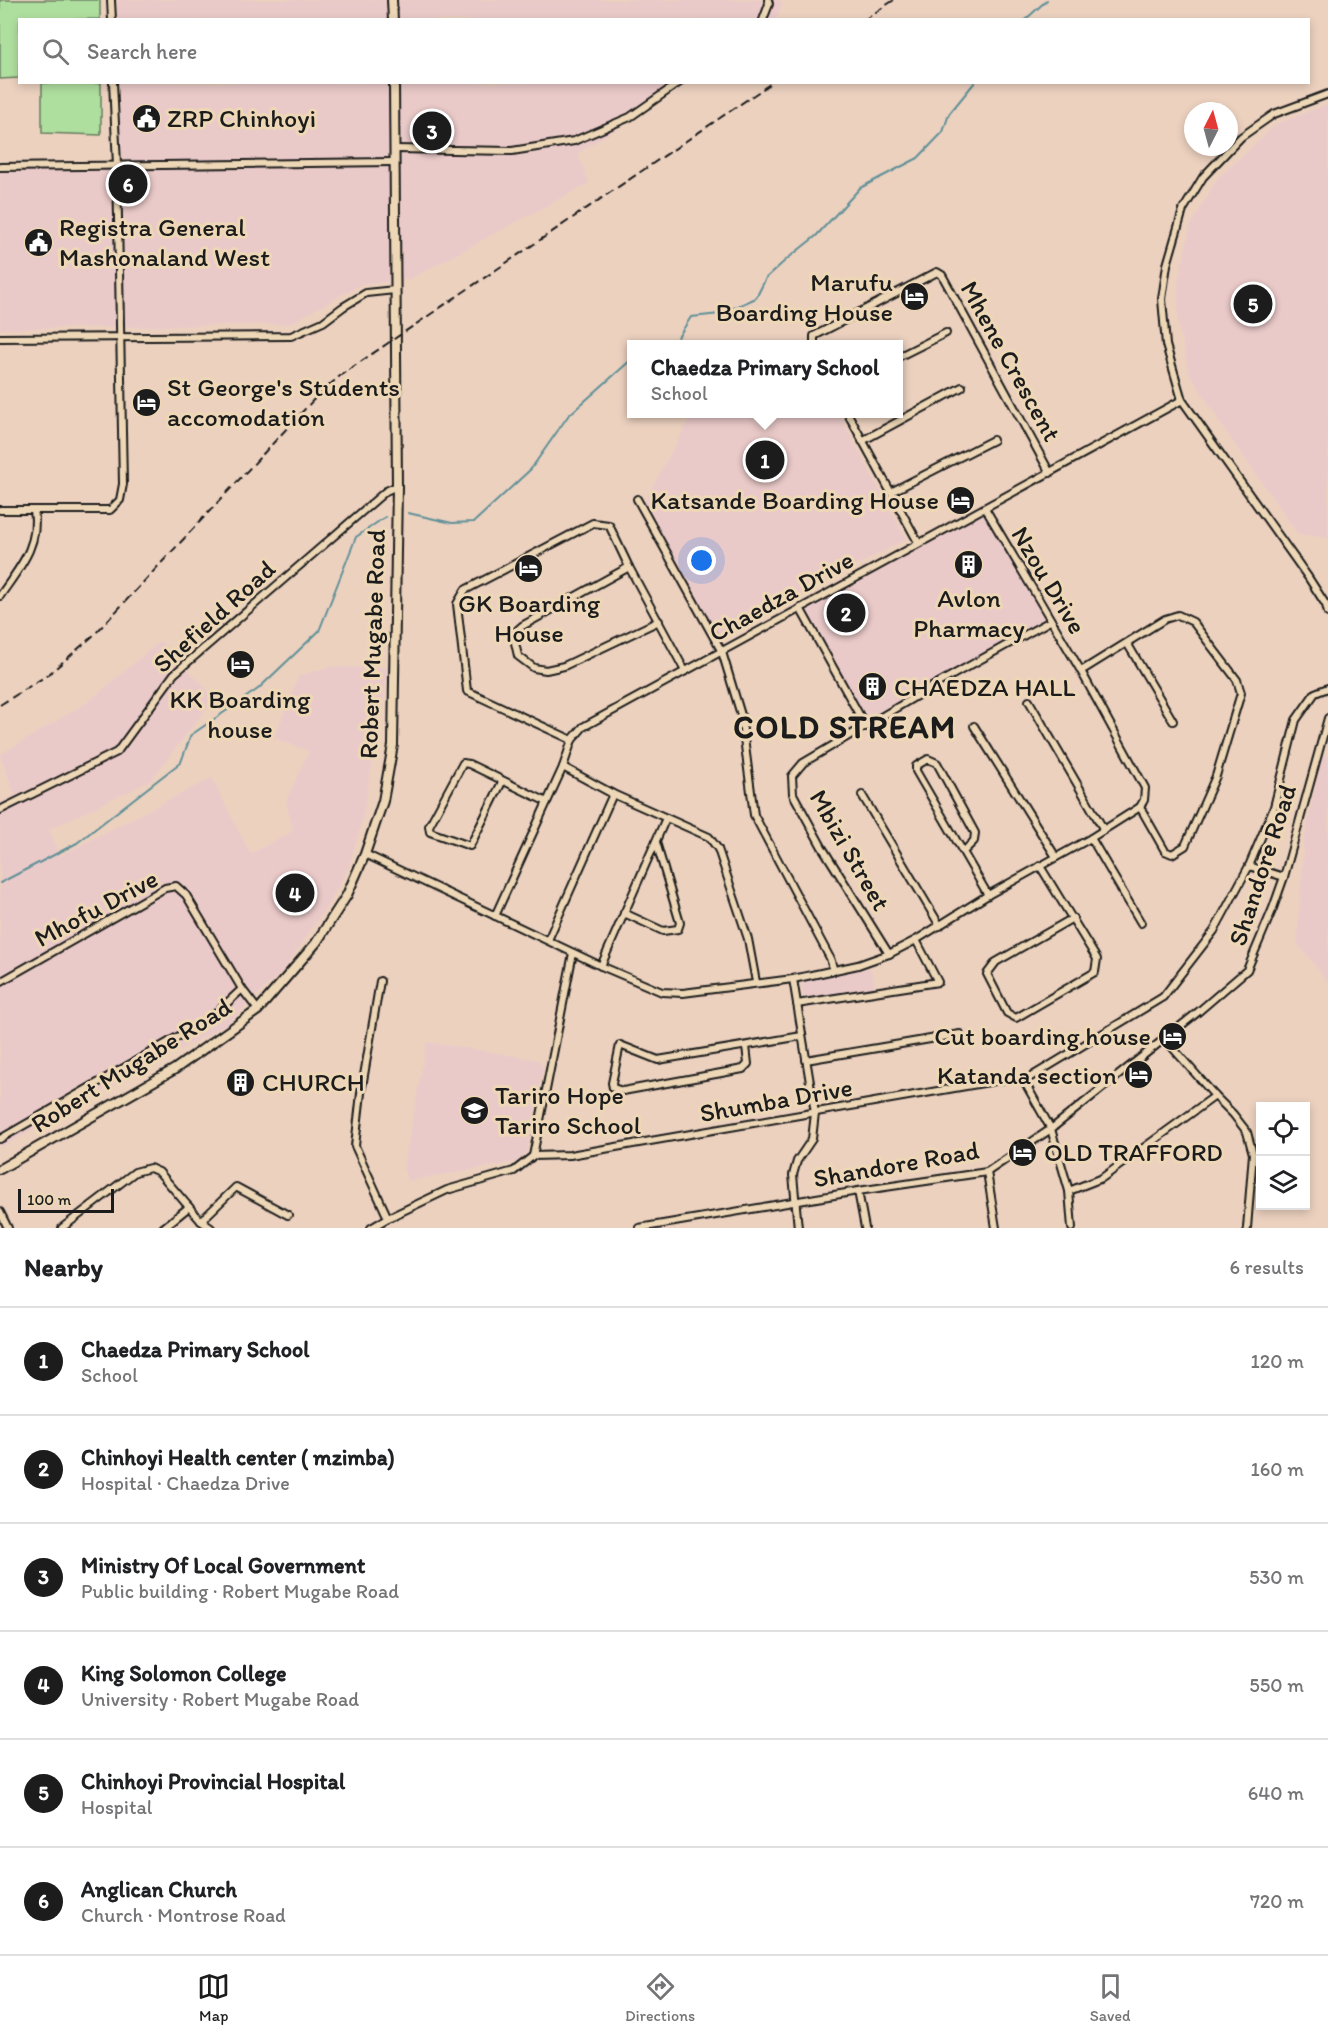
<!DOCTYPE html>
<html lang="en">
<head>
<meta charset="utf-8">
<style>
  body { margin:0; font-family:Itim,sans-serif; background:#f6f6f6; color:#202124 }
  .controls { position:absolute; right:18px; bottom:18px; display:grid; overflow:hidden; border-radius:0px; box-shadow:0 3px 9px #0003 }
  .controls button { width:54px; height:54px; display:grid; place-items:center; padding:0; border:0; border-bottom:2px solid #e0e0e0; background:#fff; color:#202124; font:30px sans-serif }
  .compass { position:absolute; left:1184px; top:102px; width:54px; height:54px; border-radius:50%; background:#fff; box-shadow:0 3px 9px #0003; rotate:6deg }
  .scale { position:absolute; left:18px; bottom:15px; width:96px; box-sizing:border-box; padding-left:6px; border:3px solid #1c1c1c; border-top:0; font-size:16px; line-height:21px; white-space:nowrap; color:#1c1c1c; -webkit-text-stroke:4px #edd7b6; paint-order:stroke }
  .you { position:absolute; left:702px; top:561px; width:21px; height:21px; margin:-15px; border:4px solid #fff; border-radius:50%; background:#1a73e8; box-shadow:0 0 0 9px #1a73e833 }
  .badge { display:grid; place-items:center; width:39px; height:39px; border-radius:50%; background:#1c1c1c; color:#fff; font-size:20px; font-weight:700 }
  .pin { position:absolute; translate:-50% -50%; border:3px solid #fff; box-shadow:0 2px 6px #0006 }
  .popup { position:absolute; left:627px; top:340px; width:276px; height:78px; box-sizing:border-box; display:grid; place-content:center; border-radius:0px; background:#fff; filter:drop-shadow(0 2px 4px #0005); font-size:20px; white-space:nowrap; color:#757577 }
  .popup b { font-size:22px; color:#202124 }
  .popup::after { content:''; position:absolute; left:50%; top:100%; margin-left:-12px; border:12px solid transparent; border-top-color:#fff }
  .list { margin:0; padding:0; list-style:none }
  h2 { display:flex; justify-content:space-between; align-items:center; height:78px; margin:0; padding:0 24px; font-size:26px }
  h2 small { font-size:20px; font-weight:400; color:#757577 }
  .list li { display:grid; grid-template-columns:39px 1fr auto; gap:18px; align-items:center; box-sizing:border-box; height:108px; padding:0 24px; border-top:2px solid #e0e0e0 }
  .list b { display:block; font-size:22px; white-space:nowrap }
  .list p { margin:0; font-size:20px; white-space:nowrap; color:#757577 }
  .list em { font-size:20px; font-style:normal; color:#757577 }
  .icon { flex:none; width:33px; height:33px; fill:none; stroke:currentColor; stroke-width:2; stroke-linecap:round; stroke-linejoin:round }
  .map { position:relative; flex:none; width:1328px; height:1228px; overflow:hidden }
  .search { position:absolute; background:#fff; box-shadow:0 3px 9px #0003; left:18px; right:18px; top:18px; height:66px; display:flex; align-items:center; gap:15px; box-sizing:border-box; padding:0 21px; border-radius:0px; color:#757577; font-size:22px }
  .sheet { height:726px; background:#fff }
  nav { display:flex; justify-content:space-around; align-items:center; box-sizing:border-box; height:84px; border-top:2px solid #e0e0e0; background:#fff; font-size:16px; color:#757577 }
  nav a { display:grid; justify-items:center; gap:3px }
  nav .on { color:#1c1c1c }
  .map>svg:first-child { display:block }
  .built { fill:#eacac9 }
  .park { fill:#afdf9f; stroke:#667e5e; stroke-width:1.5 }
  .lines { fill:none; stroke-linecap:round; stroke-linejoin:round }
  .stream { stroke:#609097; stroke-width:2 }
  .minor-casing { stroke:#1c1c1c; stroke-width:10 }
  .major-casing { stroke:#1c1c1c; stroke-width:12 }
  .minor { stroke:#edd7b6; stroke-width:6 }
  .major { stroke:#edd7b6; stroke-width:8 }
  .rail { stroke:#1c1c1c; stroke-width:2; stroke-dasharray:9 4.5; stroke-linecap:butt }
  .labels { text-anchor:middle; stroke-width:6; stroke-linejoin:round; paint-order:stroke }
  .poi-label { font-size:26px; fill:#1c1c1c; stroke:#edd7b6; text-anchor:start }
  .street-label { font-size:26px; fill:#1c1c1c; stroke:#edd7b6 }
  .district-label { font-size:32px; font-weight:bold; letter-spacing:1.5px; fill:#1c1c1c; stroke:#edd7b6 }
</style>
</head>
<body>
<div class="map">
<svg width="1328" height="1228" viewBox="0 0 1328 1228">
  <rect width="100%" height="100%" fill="#ecd1bf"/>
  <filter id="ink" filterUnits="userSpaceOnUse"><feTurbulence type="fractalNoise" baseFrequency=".0167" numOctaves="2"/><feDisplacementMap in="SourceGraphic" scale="12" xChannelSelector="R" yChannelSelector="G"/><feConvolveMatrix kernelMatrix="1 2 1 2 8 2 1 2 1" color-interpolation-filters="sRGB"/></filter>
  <g filter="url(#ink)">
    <g class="built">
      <polygon points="117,0 780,0 782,4 776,20 117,20"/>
      <polygon points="119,83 687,83 578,153 589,183 408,280 362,284 289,324 0,329 0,169 120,168"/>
      <polygon points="1328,104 1328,538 1298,534 1224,429 1189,372 1178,323 1178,285 1190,227 1217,179 1277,124"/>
      <polygon points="695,414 839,414 906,539 719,639 644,502 690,418"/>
      <polygon points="982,511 1045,620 865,719 802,609"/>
      <polygon points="160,641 215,698 150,781 49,829 59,856 212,778 250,854 293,831 286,801 309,751 274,738 299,676 329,667 389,668 362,821 349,866 328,905 283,971 227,1024 0,1148 0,803 15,795 0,755 88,702"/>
      <polygon points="1322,754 1328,757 1328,983 1297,942 1304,840"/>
      <polygon points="870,968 876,990 804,1000 801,980"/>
      <polygon points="427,1042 538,1060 543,1068 527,1152 517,1162 408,1181 403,1169"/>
    </g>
    <g class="park">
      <polygon points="0,0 100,0 100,19 20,20 19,78 0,79"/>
      <polygon points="42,83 101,83 101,135 42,133"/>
    </g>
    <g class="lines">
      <g class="stream">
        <polyline points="1025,20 1047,0"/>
        <polyline points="668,344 675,342 691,317 720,314 756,298 766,278 787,259 816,236 860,188 918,158 943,132 949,114 975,82"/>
        <polyline points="408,513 452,523 474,522 531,469 568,416 632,359"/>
        <polyline points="0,883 77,843 181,762 191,735 258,689 319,631 356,537 385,517"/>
      </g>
      <defs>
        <g id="minor">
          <polyline points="111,0 112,20"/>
          <polyline points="763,20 769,4 768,0"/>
          <polyline points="1328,94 1274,114 1241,137 1203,177 1183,210 1167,265 1162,299 1166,345 1182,400 1308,577 1326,605 1328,613"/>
          <polyline points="394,149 512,151 574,141 630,117 680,82"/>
          <polyline points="0,167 393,162"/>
          <polyline points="0,338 291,336 323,322 343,307 366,293 395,290"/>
          <polyline points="814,344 814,336 937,272 942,275 1050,473"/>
          <polyline points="898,357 946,333"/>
          <polyline points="848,414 918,542"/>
          <polyline points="862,441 962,387"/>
          <polyline points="891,492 993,440"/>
          <polyline points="637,499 722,652 741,715 754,815 830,958 834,971"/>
          <polyline points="0,510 110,510 120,500 123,484 117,165 113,82"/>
          <polyline points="629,567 522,626 513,634 518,656 534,668 546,670 564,666 659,621"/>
          <path d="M 0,596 C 19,568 40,546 34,510"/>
          <polyline points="800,608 866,727"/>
          <polyline points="1127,643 1173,721"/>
          <polyline points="1081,671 1165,619 1178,615 1193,622 1237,680 1241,693 1216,776 1185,846 1172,854 1165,851 1140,807"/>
          <polyline points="1029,701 1104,830"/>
          <polyline points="974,726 1056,857"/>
          <polyline points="572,740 467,691 457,604 465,590 593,523 609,525 629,567 685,671"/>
          <polyline points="563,767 613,794 709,837 718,849 748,939 756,982"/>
          <polyline points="502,782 470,846 430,832 429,826 463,763 469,764 547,802"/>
          <polyline points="862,795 940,926"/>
          <polyline points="0,810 117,752 174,674 386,491 397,486"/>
          <polyline points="1091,838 1141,923"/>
          <polyline points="963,852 974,841 975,833 937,763 928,759 916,766 916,771 988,895"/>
          <polyline points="365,854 601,966 662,992 683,993 793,979 858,965 889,954 916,940 988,895 1091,838 1140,807 1144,800 1145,788 1081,671 985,508"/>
          <polyline points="1040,866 1097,959 1095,972 1016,1018 1007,1013 987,974 996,962 1073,918"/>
          <polyline points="1249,866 1284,877"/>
          <polyline points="624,913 663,931 678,929 680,923 656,842"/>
          <polyline points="495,916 563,767 572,740 583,727 1182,400"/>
          <polyline points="548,940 613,794"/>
          <polyline points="889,954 822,847 793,794 792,776 803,763 940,682 1050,621"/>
          <polyline points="601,966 666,818"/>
          <polyline points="793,979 815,1113 812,1139 797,1161 793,1175 798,1228"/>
          <polyline points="380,981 361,1093 355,1146 388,1218"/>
          <polyline points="0,982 165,888 176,886 186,895 242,989 258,1010"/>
          <polyline points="797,1004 938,982 916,940"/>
          <polyline points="1165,1039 1215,1096 1233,1114 1247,1132 1253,1154 1247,1228"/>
          <polyline points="746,1046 748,1064 743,1069 623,1091 613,1088 612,1083 620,1045 658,1060 802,1036"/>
          <polyline points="806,1060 960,1034"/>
          <polyline points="0,1139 212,1017 242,989"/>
          <polyline points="533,1156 570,1155 1012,1078 1024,1081"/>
          <polyline points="987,1172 996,1228"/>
          <polyline points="858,1191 865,1228"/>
          <polyline points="1069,1191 1102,1178 1215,1096"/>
          <polyline points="0,1212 8,1228"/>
          <polyline points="201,1221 236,1187 288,1215"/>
          <polyline points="62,1228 135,1172 150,1168 159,1172 201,1221 211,1228"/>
          <polyline points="163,1228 189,1207"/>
          <polyline points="371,1228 388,1218 447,1190 514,1171 533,1156 573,953"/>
          <polyline points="639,1228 858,1191 987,1172 1051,1129 1198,1012 1247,970 1273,908 1284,877 1328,718"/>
          <polyline points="1072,1228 1069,1191 1051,1129 1024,1081 1163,997 1214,931 1249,866 1274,807 1296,720 1315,693 1328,688"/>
        </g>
        <g id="major">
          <polyline points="392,0 393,20"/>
          <polyline points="0,1169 175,1069 258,1010 316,943 347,895 365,854 383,801 393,745 397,486 394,82"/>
        </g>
      </defs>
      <use href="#minor" class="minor-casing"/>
      <use href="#major" class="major-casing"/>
      <use href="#minor" class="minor"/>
      <use href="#major" class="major"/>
      <g class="rail">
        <polyline points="864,20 894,0"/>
        <polyline points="0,705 49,674 94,635 318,395 341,375 773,82"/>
      </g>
    </g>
  </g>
  <defs>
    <symbol id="civic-disc" viewBox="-11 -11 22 22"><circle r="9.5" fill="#1c1c1c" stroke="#edd7b6"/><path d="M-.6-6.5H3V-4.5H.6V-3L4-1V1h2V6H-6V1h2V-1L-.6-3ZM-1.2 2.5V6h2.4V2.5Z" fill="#fff"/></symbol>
    <symbol id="hotel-disc" viewBox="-11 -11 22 22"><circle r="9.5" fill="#1c1c1c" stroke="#edd7b6"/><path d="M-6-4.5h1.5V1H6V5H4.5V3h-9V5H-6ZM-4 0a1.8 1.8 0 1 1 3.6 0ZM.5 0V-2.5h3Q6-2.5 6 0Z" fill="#fff"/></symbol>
    <symbol id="building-disc" viewBox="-11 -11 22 22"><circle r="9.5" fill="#1c1c1c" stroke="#edd7b6"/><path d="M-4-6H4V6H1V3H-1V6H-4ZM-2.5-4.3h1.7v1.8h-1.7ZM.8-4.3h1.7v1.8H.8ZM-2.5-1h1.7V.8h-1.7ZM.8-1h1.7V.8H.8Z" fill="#fff"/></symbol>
    <symbol id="school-disc" viewBox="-11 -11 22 22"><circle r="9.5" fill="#1c1c1c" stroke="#edd7b6"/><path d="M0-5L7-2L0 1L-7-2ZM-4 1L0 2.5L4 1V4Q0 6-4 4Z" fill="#fff"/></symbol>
  </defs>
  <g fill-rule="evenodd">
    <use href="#civic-disc" x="130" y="102" width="33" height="33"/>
    <use href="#civic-disc" x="22" y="226" width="33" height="33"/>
    <use href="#hotel-disc" x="898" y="280" width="33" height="33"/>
    <use href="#hotel-disc" x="130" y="386" width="33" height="33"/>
    <use href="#hotel-disc" x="944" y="484" width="33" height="33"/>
    <use href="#building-disc" x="952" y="548" width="33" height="33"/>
    <use href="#hotel-disc" x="512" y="552" width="33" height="33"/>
    <use href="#hotel-disc" x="224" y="648" width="33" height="33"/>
    <use href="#building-disc" x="856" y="670" width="33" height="33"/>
    <use href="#hotel-disc" x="1156" y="1020" width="33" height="33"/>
    <use href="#hotel-disc" x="1122" y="1058" width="33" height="33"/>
    <use href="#building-disc" x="224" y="1066" width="33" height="33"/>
    <use href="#school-disc" x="458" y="1094" width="33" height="33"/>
    <use href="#hotel-disc" x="1006" y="1136" width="33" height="33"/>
  </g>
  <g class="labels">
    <g class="poi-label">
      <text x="167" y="127">ZRP Chinhoyi</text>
      <text x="59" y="236">Registra General<tspan x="59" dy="30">Mashonaland West</tspan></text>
      <text x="893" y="291" text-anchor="end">Marufu<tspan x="893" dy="30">Boarding House</tspan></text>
      <text x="167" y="396">St George's Students<tspan x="167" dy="30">accomodation</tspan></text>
      <text x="939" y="509" text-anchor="end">Katsande Boarding House</text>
      <text x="969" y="607" text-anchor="middle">Avlon<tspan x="969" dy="30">Pharmacy</tspan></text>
      <text x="529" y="612" text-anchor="middle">GK Boarding<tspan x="529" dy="30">House</tspan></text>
      <text x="894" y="696">CHAEDZA HALL</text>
      <text x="240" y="708" text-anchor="middle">KK Boarding<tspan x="240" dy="30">house</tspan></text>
      <text x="1151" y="1045" text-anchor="end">Cut boarding house</text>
      <text x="1117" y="1084" text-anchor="end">Katanda section</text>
      <text x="262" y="1091">CHURCH</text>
      <text x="495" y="1104">Tariro Hope<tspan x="495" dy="30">Tariro School</tspan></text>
      <text x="1044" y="1161">OLD TRAFFORD</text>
    </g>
    <g class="street-label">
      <text transform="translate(1011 361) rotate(61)" y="9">Mhene Crescent</text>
      <text transform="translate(1049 580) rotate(59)" y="9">Nzou Drive</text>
      <text transform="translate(781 596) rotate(-29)" y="9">Chaedza Drive</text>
      <text transform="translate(214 616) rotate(-42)" y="9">Shefield Road</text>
      <text transform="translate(372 644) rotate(-88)" y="9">Robert Mugabe Road</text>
      <text transform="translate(850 850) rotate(60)" y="9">Mbizi Street</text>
      <text transform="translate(1262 865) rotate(-72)" y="9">Shandore Road</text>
      <text transform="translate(96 908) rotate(-28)" y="9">Mhofu Drive</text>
      <text transform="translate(131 1065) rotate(-32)" y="9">Robert Mugabe Road</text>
      <text transform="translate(776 1100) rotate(-10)" y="9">Shumba Drive</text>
      <text transform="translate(896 1164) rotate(-10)" y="9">Shandore Road</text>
    </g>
    <g class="district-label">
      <text x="845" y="738">COLD STREAM</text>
    </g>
  </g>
</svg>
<div class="controls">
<button><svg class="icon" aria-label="locate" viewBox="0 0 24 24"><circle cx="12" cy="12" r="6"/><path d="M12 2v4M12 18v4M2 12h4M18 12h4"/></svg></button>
<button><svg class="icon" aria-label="layers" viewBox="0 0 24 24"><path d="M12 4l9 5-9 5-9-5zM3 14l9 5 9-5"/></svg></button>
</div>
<svg class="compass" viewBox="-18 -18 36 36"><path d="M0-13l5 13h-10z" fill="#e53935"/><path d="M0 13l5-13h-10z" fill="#757577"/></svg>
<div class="scale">100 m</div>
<div class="you"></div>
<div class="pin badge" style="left:765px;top:460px">1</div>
<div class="popup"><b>Chaedza Primary School</b>School</div>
<div class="pin badge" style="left:846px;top:613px">2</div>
<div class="pin badge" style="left:432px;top:131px">3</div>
<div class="pin badge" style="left:295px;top:893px">4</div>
<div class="pin badge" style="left:1253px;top:304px">5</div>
<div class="pin badge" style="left:128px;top:184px">6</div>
<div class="search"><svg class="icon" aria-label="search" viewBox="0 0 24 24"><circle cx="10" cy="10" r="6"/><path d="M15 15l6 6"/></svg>Search here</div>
</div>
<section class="sheet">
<h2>Nearby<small>6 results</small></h2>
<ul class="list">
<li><span class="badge">1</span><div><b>Chaedza Primary School</b><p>School</p></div><em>120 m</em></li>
<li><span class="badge">2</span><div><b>Chinhoyi Health center ( mzimba)</b><p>Hospital · Chaedza Drive</p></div><em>160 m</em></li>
<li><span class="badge">3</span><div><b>Ministry Of Local Government</b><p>Public building · Robert Mugabe Road</p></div><em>530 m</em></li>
<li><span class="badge">4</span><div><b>King Solomon College</b><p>University · Robert Mugabe Road</p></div><em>550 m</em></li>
<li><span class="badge">5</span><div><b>Chinhoyi Provincial Hospital</b><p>Hospital</p></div><em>640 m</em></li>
<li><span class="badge">6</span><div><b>Anglican Church</b><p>Church · Montrose Road</p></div><em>720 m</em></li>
</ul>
</section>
<nav>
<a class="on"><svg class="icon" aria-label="map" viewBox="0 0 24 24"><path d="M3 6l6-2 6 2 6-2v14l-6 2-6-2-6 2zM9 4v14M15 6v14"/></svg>Map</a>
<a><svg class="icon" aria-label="directions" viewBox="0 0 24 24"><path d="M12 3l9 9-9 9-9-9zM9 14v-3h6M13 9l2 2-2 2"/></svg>Directions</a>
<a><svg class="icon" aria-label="saved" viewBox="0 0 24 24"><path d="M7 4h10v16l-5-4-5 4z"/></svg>Saved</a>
</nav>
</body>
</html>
